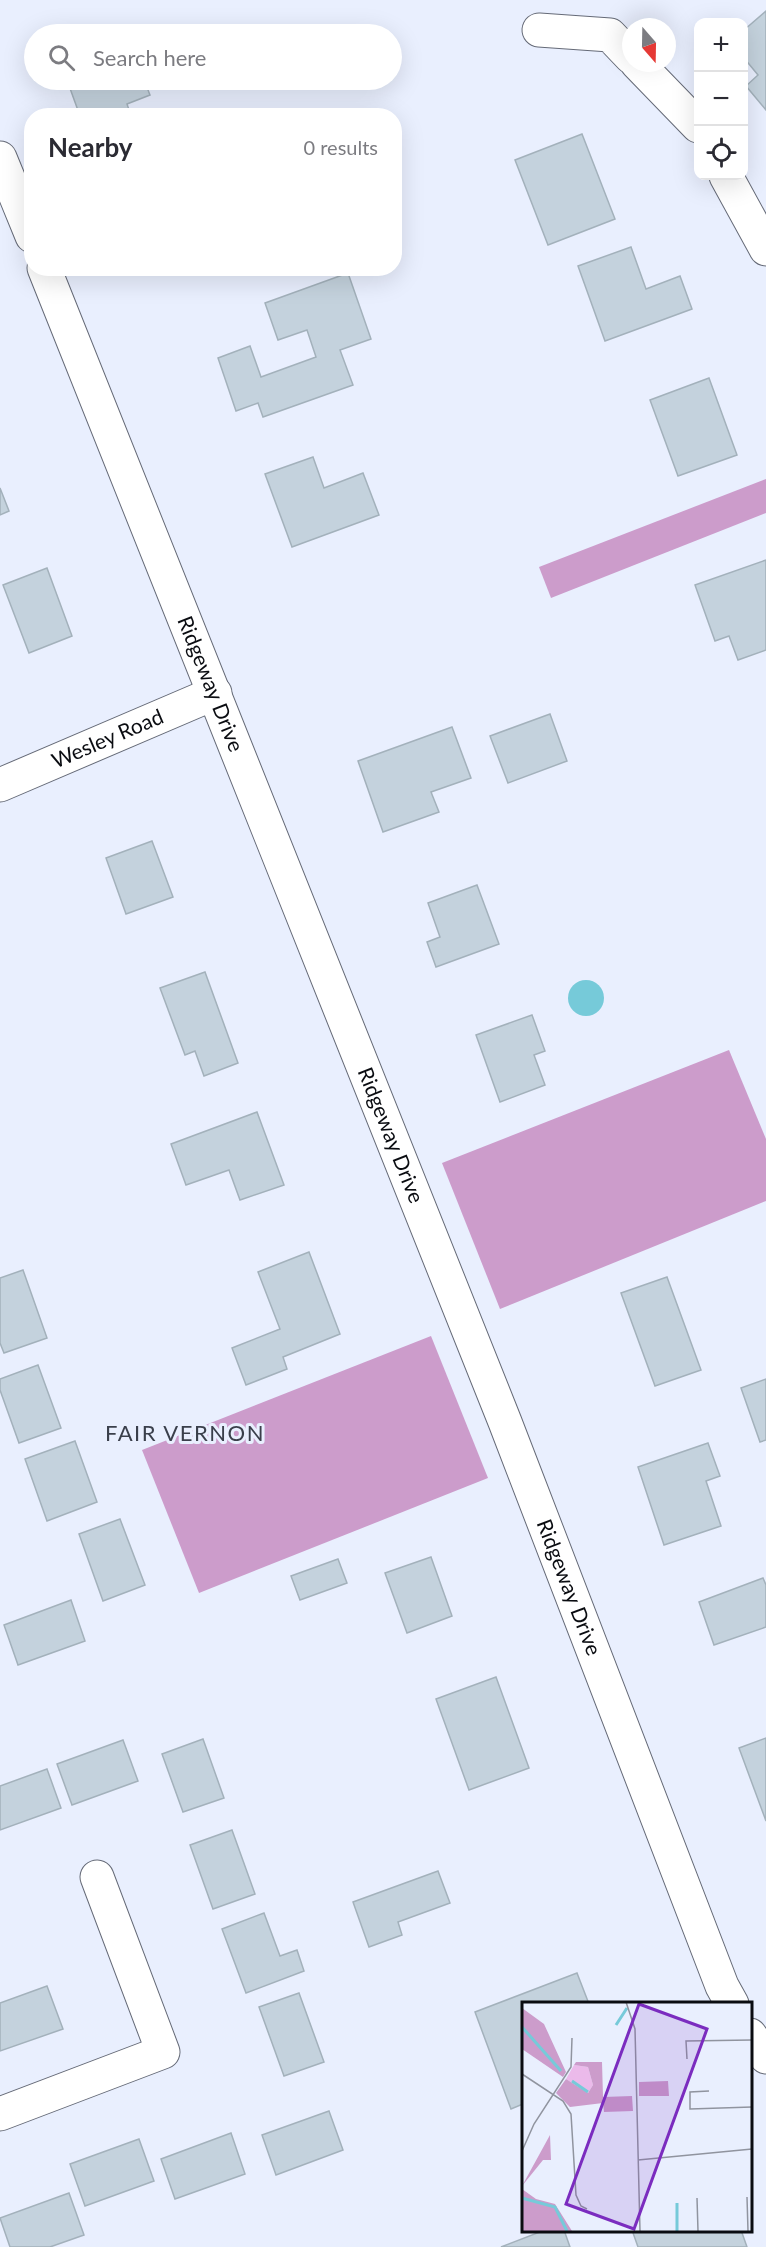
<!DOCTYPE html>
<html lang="en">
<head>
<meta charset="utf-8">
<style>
  body { margin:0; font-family:Lato,sans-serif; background:#f7f7f7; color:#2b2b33 }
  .controls { position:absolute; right:18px; top:18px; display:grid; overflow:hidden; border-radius:12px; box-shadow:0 6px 24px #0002 }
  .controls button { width:54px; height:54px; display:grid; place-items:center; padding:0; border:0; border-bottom:2px solid #e1e1e2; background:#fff; color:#2b2b33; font:30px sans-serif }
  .compass { position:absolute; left:622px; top:18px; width:54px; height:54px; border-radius:50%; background:#fff; box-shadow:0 6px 24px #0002; rotate:160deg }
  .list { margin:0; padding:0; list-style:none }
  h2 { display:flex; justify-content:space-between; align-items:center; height:78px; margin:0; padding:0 24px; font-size:26px }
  h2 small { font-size:20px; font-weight:400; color:#7c7c81 }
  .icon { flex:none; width:33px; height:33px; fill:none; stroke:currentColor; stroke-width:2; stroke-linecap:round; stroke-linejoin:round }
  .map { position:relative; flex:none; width:766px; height:2247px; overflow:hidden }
  .search { position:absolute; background:#fff; box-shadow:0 6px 24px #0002; left:24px; top:24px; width:378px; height:66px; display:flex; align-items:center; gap:15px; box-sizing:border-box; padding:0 21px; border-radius:33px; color:#7c7c81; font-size:22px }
  .panel { position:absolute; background:#fff; box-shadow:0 6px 24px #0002; left:24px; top:108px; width:378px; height:168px; border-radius:24px }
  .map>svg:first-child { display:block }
  .forest { fill:#cc9ccb }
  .water { fill:#76cad9 }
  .building { fill:#c4d2dd; stroke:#a3b1bb; stroke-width:1.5 }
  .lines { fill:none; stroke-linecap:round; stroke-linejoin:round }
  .street-casing { stroke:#656a77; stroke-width:35 }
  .street { stroke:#fff; stroke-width:33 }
  .labels { text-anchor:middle; stroke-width:6; stroke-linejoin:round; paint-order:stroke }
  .street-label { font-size:21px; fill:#0a0c11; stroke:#e9effe }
  .neighbourhood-label { font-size:22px; letter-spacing:1.5px; fill:#3a3f4b; stroke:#e9effe }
  .inset-river { fill:none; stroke:#76cad9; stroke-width:3 }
  .inset-road { fill:none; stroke:#90949f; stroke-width:1.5 }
  .view { fill:#7b2cbf; fill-opacity:0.15; stroke:#7b2cbf; stroke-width:3 }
  .inset-edge { fill:none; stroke:#0a0c11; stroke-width:3 }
</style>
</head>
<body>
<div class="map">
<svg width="766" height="2247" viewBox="0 0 766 2247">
  <rect width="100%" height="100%" fill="#e9effe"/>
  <g class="forest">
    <polygon points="766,479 766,513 551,598 539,567"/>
    <polygon points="729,1050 766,1139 766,1201 500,1309 442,1163"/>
    <polygon points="431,1336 488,1478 199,1593 142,1450"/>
  </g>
  <circle class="water" cx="586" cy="998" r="18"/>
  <g class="building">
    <polygon points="766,11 766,110 746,86 758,75 744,58 744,30"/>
    <polygon points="67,80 144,80 150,95 127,104 131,116 80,116"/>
    <polygon points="582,134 615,219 548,245 515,160"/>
    <polygon points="631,247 646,289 680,276 692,309 605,341 578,266"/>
    <polygon points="348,273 371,339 340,350 353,385 263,417 258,403 236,411 218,358 250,346 261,377 316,357 307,330 278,340 265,303"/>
    <polygon points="709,378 737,455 678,476 650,400"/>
    <polygon points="313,457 324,488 363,473 379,515 292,547 265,474"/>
    <polygon points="0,488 9,511 0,515"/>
    <polygon points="766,560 766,650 738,660 729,636 715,641 695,585"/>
    <polygon points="47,568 72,636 29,653 3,585"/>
    <polygon points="550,714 567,761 508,783 490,736"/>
    <polygon points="452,727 471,778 431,792 439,812 383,832 358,761"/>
    <polygon points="152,841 173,897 126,914 106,858"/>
    <polygon points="477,885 499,944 436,967 427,942 440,937 428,903"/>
    <polygon points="205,972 238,1063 204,1076 195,1051 185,1055 160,988"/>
    <polygon points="532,1015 545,1051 534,1055 545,1085 500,1102 476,1035"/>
    <polygon points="257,1112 284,1185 240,1200 229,1170 186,1185 171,1144"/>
    <polygon points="309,1252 340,1334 283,1357 287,1369 246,1385 232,1348 280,1329 258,1272"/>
    <polygon points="23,1270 47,1338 4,1353 0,1343 0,1278"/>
    <polygon points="667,1277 701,1370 655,1386 621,1293"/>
    <polygon points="38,1365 61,1428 19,1443 0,1390 0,1379"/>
    <polygon points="766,1379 766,1440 760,1442 741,1388"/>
    <polygon points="75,1441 97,1502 47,1521 25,1459"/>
    <polygon points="708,1443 720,1476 706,1481 721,1526 664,1545 638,1467"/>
    <polygon points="120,1519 145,1585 103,1601 79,1534"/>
    <polygon points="431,1557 452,1616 407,1633 385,1573"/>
    <polygon points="338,1559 347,1583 300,1600 291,1576"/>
    <polygon points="763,1578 766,1585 766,1627 714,1645 699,1602"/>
    <polygon points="71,1600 85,1641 18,1665 4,1625"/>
    <polygon points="496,1677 529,1768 469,1790 436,1699"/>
    <polygon points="766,1738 766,1821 739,1748"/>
    <polygon points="203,1739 224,1798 183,1812 162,1754"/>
    <polygon points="123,1740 138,1781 72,1805 57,1764"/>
    <polygon points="47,1769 61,1808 0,1830 0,1786"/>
    <polygon points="232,1830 255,1894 213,1909 190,1845"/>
    <polygon points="438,1871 450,1903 398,1922 402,1935 369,1947 353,1902"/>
    <polygon points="264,1913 280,1956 297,1950 304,1971 246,1993 222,1929"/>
    <polygon points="577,1973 589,2004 523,2004 523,2104 511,2109 475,2012"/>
    <polygon points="47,1986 63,2029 0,2051 0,2003"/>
    <polygon points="299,1993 324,2062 284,2076 259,2007"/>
    <polygon points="329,2111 343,2150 276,2175 262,2135"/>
    <polygon points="231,2133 245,2174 175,2199 161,2159"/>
    <polygon points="139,2139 154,2181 85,2206 70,2164"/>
    <polygon points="69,2193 84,2235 50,2247 10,2247 0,2218"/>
    <polygon points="545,2230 564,2230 570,2247 501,2247"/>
    <polygon points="632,2230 741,2230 747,2247 638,2247"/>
  </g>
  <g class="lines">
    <defs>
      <g id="street">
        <polyline points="539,30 610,35 631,57"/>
        <polyline points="637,63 698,126"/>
        <polyline points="0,158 32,236"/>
        <polyline points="726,176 766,249"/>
        <path id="s1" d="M 44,268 L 505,1422 L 722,1986 L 732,2004"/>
        <path id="s2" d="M 0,785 L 215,693"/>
        <polyline points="750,2035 766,2057"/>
        <polyline points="0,2114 163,2052 97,1877"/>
      </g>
    </defs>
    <use href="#street" class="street-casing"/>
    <use href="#street" class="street"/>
  </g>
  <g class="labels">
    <g class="street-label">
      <text dy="7" stroke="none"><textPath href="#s1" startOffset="448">Ridgeway Drive</textPath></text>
      <text dy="7" stroke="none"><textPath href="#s2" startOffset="117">Wesley Road</textPath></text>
      <text dy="7" stroke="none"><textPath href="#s1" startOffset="934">Ridgeway Drive</textPath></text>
      <text dy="7" stroke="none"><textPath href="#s1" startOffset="1420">Ridgeway Drive</textPath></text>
    </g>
    <g class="neighbourhood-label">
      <text x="185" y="1441">FAIR VERNON</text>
    </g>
  </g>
  <g transform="translate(522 2002)">
    <rect width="230" height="230" fill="#e9effe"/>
    <path d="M 52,63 L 66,65 L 71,83 L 66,91 L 44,77 Z" fill="#ebbaea"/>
    <path d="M 0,6 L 22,22 L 44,70 L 41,75 L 0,47 ZM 54,60 L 80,60 L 81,95 L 110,94 L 111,109 L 82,110 L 81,101 L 48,105 L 34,91 L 44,77 L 66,91 L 71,83 L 66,65 L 52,63 ZM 146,79 L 147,94 L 117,94 L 117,80 ZM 28,133 L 29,158 L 21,158 L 0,184 ZM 0,187 L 14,197 L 33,202 L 50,229 L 0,229 Z" fill="#cc9ccb"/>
    <path class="inset-river" d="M 94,23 L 105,6M 0,25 L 39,69M 50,79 L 66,90M 0,196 L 33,205 L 45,229M 155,201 L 155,229"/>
    <path class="inset-road" d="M 104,0 L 113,27 L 118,229M 165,57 L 164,39 L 230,38M 0,72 L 41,99 L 49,112 L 54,193 L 59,204 L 65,207M 187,89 L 168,90 L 168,107 L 230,105M 0,149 L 12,122 L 49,65 L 50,36M 116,158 L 230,147M 225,195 L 226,229M 175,196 L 176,229"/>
    <path class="view" d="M 117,2 L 185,27 L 112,227 L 44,202 Z"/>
    <rect width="230" height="230" class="inset-edge"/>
  </g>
</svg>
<div class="controls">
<button>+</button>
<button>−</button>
<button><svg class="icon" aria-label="locate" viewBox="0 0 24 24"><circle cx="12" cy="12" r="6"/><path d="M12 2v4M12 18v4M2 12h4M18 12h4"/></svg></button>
</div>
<svg class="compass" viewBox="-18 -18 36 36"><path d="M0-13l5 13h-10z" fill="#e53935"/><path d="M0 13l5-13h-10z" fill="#7c7c81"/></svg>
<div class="search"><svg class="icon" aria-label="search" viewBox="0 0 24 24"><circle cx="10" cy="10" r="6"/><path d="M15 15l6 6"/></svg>Search here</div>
<section class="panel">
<h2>Nearby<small>0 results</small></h2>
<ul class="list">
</ul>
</section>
</div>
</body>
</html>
